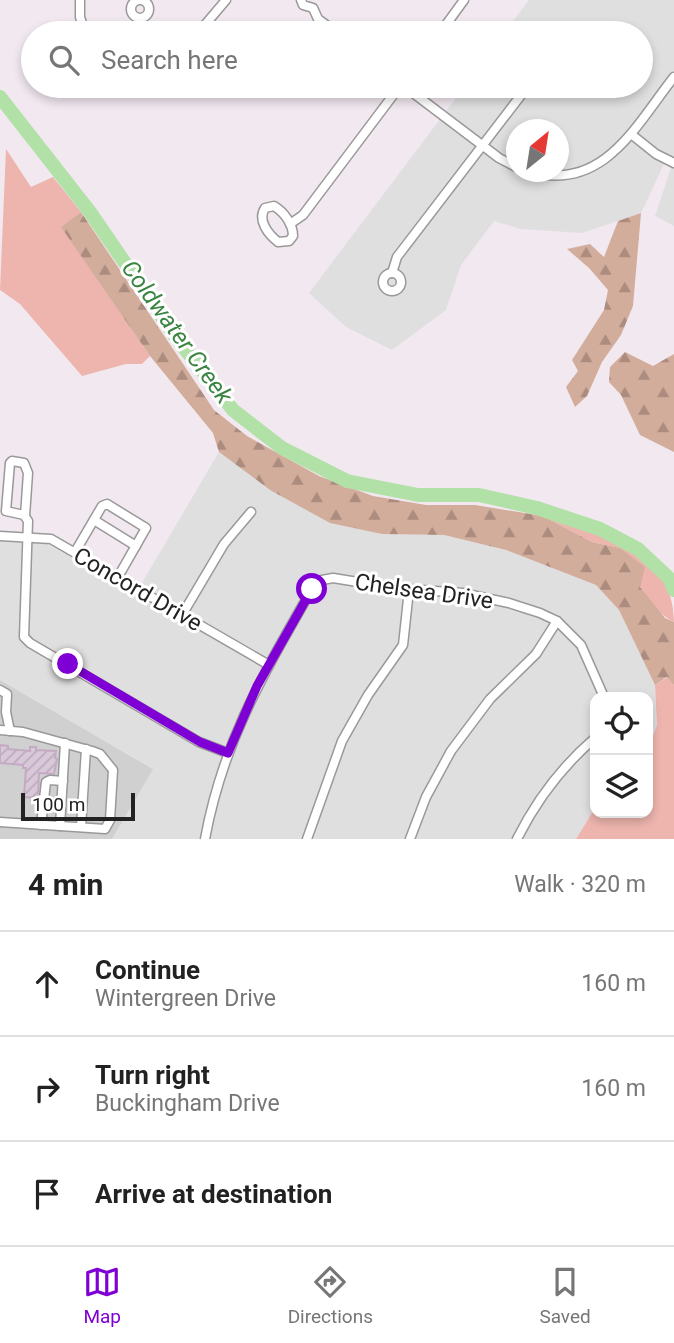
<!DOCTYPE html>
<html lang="en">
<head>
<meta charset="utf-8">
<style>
  body { margin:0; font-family:Roboto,sans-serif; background:#f2f2f2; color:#222 }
  .controls { position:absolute; right:21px; bottom:21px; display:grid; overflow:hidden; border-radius:14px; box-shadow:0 4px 10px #0003 }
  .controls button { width:63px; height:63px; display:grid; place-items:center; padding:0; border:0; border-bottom:2px solid #e0e0e0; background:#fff; color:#222; font:35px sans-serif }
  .compass { position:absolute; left:506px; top:119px; width:63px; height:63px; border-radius:50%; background:#fff; box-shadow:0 4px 10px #0003; rotate:30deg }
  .scale { position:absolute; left:21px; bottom:18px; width:114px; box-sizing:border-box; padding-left:7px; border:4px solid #222; border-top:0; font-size:19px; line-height:24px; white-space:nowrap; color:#222; -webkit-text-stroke:5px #fff; paint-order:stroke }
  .stop { position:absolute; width:21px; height:21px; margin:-16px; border:5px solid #7f00d4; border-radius:50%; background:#fff }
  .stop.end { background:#7f00d4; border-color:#fff; box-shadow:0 2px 7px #0008 }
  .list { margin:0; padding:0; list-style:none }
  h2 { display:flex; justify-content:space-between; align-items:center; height:91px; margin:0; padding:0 28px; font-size:30px }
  h2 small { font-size:23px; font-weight:400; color:#767676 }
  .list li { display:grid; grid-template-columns:46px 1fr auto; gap:21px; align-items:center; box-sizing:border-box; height:105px; padding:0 28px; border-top:2px solid #e0e0e0 }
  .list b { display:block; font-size:26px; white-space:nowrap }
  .list p { margin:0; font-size:23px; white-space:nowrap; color:#767676 }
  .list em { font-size:23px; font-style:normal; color:#767676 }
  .icon { flex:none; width:38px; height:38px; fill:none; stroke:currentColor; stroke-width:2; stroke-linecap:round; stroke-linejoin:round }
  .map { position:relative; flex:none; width:674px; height:839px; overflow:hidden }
  .search { position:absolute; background:#fff; box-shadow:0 4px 10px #0003; left:21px; right:21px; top:21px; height:77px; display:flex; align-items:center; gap:18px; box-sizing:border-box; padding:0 24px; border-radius:38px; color:#767676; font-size:26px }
  .sheet { height:406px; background:#fff }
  nav { display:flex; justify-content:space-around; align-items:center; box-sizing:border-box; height:98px; border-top:2px solid #e0e0e0; background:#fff; font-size:19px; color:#767676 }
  nav a { display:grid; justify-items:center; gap:4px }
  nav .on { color:#7f00d4 }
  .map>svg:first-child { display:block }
  .residential { fill:#dfdfe0; fill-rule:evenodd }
  .religious { fill:#d0d0d0 }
  .grass { fill:#edb5ae }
  .forest { fill:url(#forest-firs) }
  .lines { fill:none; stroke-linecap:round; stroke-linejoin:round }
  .river { stroke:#b2e1a8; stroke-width:14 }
  .building { fill:url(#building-hatch); stroke:#c5aac4; stroke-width:2 }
  .minor-casing { stroke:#999; stroke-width:11 }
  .minor { stroke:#fff; stroke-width:8 }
  .route { stroke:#7f00d4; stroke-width:9 }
  .labels { text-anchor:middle; stroke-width:6; stroke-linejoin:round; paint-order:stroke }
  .street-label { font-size:23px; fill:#222; stroke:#fff }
  .water-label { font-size:24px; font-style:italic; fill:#388440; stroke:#fff }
</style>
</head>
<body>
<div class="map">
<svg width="674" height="839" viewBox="0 0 674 839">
  <defs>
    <pattern id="forest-firs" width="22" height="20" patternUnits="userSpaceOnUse" patternTransform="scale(1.75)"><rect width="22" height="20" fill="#d3ad9c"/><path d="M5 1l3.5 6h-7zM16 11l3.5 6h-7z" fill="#ab8c7f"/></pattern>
    <pattern id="building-hatch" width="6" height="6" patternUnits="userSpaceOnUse" patternTransform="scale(1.75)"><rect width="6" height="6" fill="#d9c8d9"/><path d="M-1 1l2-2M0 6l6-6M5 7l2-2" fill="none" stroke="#baacba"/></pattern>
  </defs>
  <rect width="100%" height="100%" fill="#f2e8f0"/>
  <g class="residential">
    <path d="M 529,0 L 674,0 L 674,226 L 655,216 L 671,168 L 664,164 L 641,213 L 582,233 L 521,229 L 494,221 L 461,265 L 446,310 L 392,350 L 346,327 L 309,293 L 465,86 L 641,86 L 641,33 L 504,33 ZM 516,130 L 558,130 L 558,172 L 516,172 Z"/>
    <polygon points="219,452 270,490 382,534 444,535 506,550 596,585 619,610 655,685 657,725 648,749 648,697 595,697 595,808 576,839 112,839 152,768 0,680 0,541 47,544 136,593"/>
  </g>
  <polygon class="religious" points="0,680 153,769 112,839 0,839"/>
  <g class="grass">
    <polygon points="6,149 31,187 53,177 81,212 62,227 150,356 142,364 126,364 82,376 20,304 0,290"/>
    <path d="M 543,516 C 601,531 674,550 674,622 C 647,609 633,573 620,548 L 592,542 Z"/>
    <polygon points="668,677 674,685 674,839 576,839 595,808 595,813 648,813 648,749 657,725 655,685"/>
  </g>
  <g class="forest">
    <polygon points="81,212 214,410 247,436 319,476 373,496 426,505 475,505 543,516 592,542 620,548 645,567 640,587 665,618 674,622 674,685 667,677 655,685 619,610 596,585 506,550 444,535 382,534 330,523 270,490 219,452 213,433 150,356 61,227"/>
    <polygon points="641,213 633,306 621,335 602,362 587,396 575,407 566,387 578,371 572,360 604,310 608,290 589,268 567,249 590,244 604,257 618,221"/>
    <polygon points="625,352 653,366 674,354 674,452 640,435 621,395 609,382 610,367"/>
  </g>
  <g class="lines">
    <polyline class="river" points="0,97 90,212 177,339 233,410 282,448 347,481 418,495 479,495 537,508 600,529 638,549 669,578 674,590"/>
  </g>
  <polygon class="building" points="0,745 8,746 8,749 30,751 30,747 36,747 36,750 56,751 55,758 57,759 54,774 39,773 38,798 24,797 26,768 23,768 23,765 0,763"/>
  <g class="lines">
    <defs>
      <g id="minor">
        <polyline points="80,0 80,17 85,33"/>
        <polyline points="301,0 303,5 313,8 318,19 337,33"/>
        <circle cx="140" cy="9" r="9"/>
        <polyline points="198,33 226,0"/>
        <polyline points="440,33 464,0"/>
        <polyline points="404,86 499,158 516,167"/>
        <polyline points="631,134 656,154 674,163"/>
        <path d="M 530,172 C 604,192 636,125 674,77"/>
        <path d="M 274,206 C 284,212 293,224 293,236 L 289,241 L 278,242 C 268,234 257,220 265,208 Z"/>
        <polyline points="290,224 303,215 400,86"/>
        <polyline points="392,273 397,257 528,86"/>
        <circle cx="392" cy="282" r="9"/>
        <polyline points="25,516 28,473 24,463 12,461 10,463 6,511 24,515 28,521 24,637 30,643 199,742 228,753"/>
        <polyline points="94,520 136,546"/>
        <polyline points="0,536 51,539 269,665"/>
        <polyline points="75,552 102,506 107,504 146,528 118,577"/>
        <polyline points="182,615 224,544 251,512"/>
        <polyline points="0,690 7,694 6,712 10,731"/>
        <polyline points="0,730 23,732 92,751 100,754 113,770 110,820 105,829 0,822"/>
        <polyline points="41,825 46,782 50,780 63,781"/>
        <polyline points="60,826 65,743"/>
        <polyline points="81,827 86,749"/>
        <path d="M 205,839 C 223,741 264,673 312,589 L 322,580 L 333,578 L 395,588 L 462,593 L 509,603 L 540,613 L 557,621 L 581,645 L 604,697"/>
        <polyline points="307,839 342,741 368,695 403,645 409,590"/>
        <polyline points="410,839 426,797 451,751 490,699 536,654 557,621"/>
        <path d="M 517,839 C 537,799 561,767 595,738"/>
      </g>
    </defs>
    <use href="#minor" class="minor-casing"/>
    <use href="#minor" class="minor"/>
  </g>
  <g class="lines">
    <polyline class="route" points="68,664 200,742 228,753 257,686 312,589"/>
  </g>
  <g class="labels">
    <g class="street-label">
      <text transform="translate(138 589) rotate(30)" y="8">Concord Drive</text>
      <text transform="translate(424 591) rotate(8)" y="8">Chelsea Drive</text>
    </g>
    <g class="water-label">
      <text transform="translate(177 332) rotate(54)" y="8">Coldwater Creek</text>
    </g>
  </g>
</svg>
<div class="controls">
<button><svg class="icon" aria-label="locate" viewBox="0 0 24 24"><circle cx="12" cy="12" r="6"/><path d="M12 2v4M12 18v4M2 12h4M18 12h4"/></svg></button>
<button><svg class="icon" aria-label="layers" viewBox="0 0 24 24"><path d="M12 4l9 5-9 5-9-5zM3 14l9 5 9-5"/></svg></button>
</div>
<svg class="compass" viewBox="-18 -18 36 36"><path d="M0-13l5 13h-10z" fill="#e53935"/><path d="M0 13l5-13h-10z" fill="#767676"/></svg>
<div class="scale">100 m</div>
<div class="stop" style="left:312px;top:589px"></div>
<div class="stop end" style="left:68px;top:664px"></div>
<div class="search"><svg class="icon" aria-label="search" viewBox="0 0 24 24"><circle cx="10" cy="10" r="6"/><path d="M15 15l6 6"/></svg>Search here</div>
</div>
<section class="sheet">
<h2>4 min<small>Walk · 320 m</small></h2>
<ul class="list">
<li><svg class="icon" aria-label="ahead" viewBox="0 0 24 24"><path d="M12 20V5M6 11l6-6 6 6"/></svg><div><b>Continue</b><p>Wintergreen Drive</p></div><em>160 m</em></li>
<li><svg class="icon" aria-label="right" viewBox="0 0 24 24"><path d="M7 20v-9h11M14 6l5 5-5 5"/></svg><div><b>Turn right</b><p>Buckingham Drive</p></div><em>160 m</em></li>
<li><svg class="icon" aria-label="arrive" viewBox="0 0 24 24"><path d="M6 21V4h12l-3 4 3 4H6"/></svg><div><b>Arrive at destination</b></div></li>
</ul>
</section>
<nav>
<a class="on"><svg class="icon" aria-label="map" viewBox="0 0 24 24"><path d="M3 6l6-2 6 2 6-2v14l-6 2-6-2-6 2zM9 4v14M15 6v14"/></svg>Map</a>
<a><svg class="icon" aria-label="directions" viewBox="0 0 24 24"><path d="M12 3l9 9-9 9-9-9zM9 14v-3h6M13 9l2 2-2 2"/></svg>Directions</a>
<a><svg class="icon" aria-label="saved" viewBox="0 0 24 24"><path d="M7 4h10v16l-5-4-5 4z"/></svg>Saved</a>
</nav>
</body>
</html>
